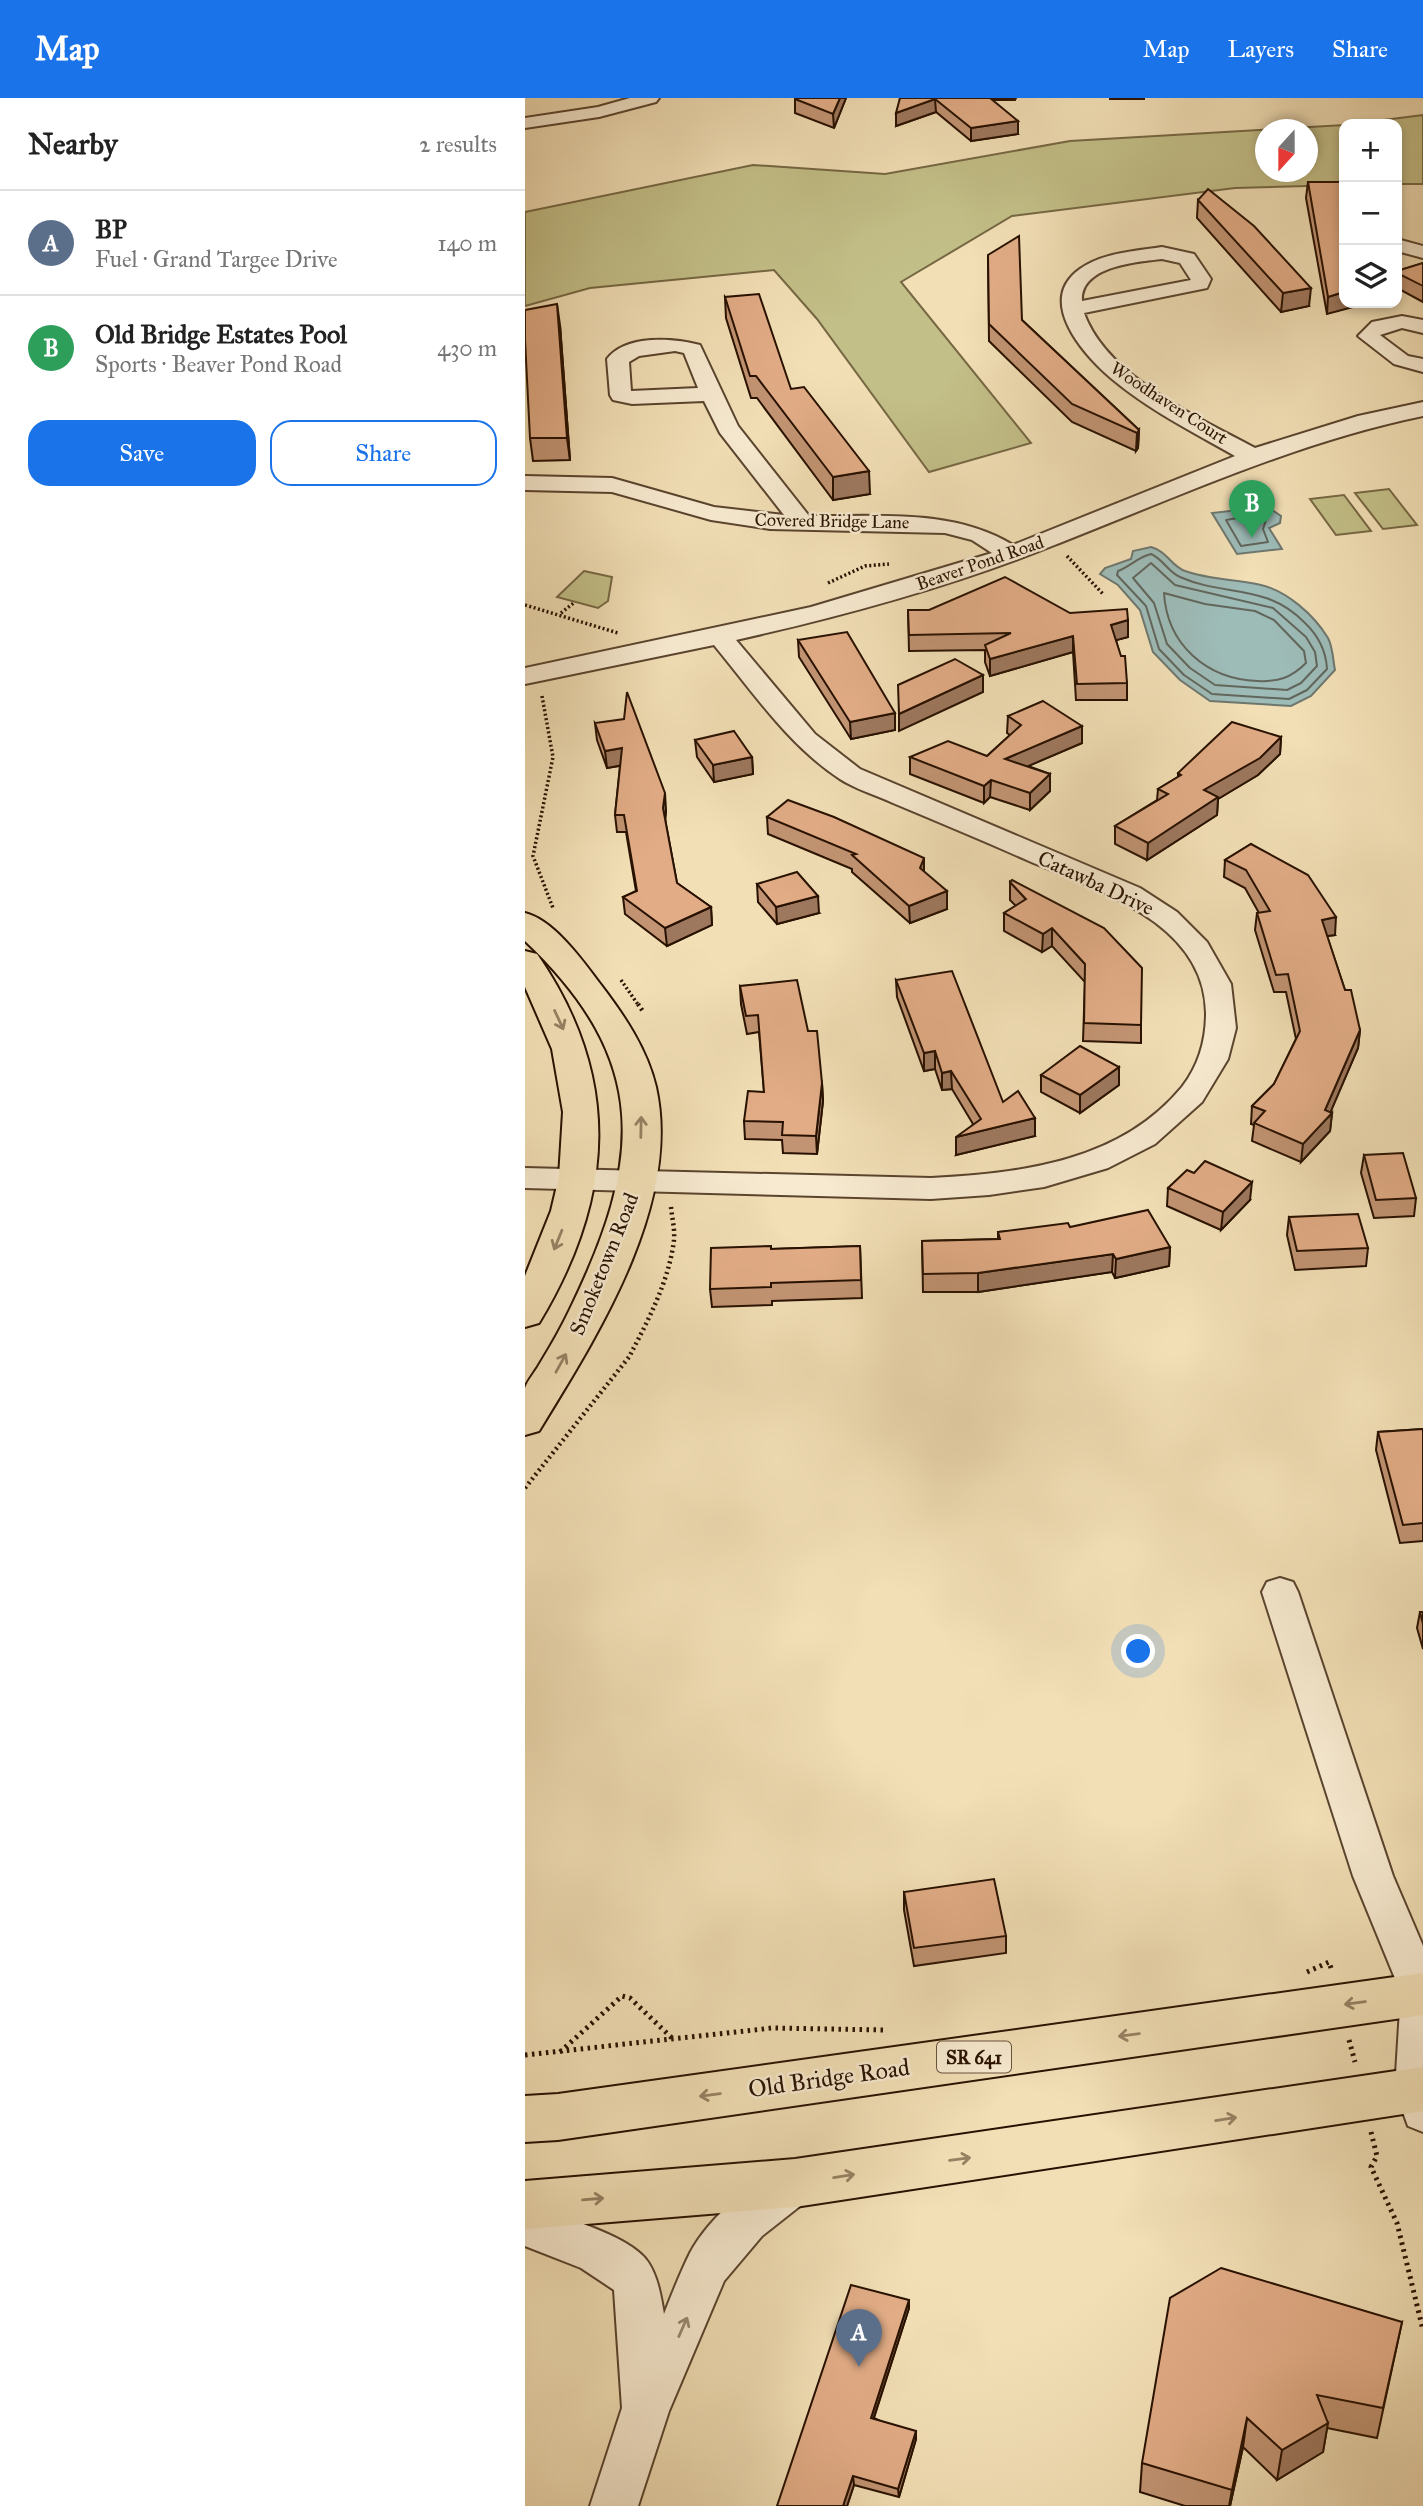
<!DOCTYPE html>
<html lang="en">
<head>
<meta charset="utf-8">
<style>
  body { margin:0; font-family:"IM FELL Great Primer",serif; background:#f2f2f2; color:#222 }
  .controls { position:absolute; right:21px; top:21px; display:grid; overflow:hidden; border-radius:14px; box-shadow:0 4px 10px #0003 }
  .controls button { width:63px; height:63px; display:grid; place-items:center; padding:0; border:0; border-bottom:2px solid #e0e0e0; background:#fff; color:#222; font:35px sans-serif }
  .compass { position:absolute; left:730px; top:21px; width:63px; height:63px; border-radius:50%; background:#fff; box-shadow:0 4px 10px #0003; rotate:201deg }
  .you { position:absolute; left:614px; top:1554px; width:24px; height:24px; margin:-18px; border:5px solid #fff; border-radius:50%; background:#1a73e8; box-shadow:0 0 0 10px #1a73e833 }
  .badge { display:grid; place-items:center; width:46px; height:46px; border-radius:50%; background:#1a73e8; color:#fff; font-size:23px; font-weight:700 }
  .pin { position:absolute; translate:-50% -58px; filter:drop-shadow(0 2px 4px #0008) }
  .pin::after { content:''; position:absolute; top:37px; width:24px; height:21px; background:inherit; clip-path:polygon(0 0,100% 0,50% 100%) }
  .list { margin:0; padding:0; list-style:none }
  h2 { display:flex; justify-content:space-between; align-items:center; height:91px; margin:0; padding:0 28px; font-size:30px }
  h2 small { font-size:23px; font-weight:400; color:#767676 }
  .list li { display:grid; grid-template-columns:46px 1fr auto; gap:21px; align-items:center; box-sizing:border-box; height:105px; padding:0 28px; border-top:2px solid #e0e0e0 }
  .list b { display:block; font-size:26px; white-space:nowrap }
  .list p { margin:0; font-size:23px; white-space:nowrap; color:#767676 }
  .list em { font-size:23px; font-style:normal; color:#767676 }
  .actions { display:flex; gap:14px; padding:21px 28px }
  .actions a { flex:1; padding:16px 0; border:2px solid #1a73e8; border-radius:21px; text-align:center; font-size:24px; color:#1a73e8 }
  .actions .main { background:#1a73e8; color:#fff }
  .icon { flex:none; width:38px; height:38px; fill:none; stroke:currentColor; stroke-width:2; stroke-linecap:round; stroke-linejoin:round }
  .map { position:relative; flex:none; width:898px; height:2408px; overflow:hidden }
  header { display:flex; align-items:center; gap:42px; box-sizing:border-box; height:98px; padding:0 35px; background:#1a73e8; color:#fff }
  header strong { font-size:33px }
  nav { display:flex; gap:38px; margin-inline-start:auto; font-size:24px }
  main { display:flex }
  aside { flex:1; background:#fff }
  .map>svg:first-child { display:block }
  .green { fill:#c3bf88; stroke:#766844; stroke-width:2; fill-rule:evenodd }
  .water { fill:#9dbbb7; stroke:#6e776e; stroke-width:2 }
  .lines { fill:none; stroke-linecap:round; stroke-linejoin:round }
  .shore { stroke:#62665c; stroke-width:2 }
  .minor-casing { stroke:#5a442e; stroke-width:4 }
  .major-casing { stroke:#281100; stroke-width:4 }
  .path-far2 { stroke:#281100; stroke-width:3.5; stroke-dasharray:2 2.5; stroke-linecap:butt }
  .path-far1 { stroke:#281100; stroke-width:4.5; stroke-dasharray:2 3.5; stroke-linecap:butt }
  .path { stroke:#281100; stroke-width:5; stroke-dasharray:2.5 4.5; stroke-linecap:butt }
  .minor { fill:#f7ead0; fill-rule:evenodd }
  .major { fill:#f2dfb6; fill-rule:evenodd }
  .wall { fill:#c29473; stroke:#281100; stroke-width:2 }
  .shaded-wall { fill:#9e785e; stroke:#281100; stroke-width:2 }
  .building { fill:#e1ac86; stroke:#281100; stroke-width:2 }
  .oneway { stroke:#978264 }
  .oneway2 { stroke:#9a8872 }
  .labels { text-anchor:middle; stroke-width:5; stroke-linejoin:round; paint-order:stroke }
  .far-street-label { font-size:18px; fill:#281100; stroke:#f7ead0 }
  .shield { fill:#f7ead0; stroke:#66523e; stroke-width:2 }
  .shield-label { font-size:19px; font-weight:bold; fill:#281100 }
  .street-label { font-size:21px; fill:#281100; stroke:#f7ead0 }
  .near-street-label { font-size:24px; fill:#281100; stroke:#f7ead0 }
</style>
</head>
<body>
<header>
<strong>Map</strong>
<nav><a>Map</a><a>Layers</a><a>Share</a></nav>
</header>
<main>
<aside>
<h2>Nearby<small>2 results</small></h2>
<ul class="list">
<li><span class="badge" style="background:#5c6f8a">A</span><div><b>BP</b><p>Fuel · Grand Targee Drive</p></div><em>140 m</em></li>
<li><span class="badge" style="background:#2e9e5b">B</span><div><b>Old Bridge Estates Pool</b><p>Sports · Beaver Pond Road</p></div><em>430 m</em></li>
</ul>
<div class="actions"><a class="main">Save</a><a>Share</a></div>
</aside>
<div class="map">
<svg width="898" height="2408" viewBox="0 0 898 2408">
  <rect width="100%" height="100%" fill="#f2dfb6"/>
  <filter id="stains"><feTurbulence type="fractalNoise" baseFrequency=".00286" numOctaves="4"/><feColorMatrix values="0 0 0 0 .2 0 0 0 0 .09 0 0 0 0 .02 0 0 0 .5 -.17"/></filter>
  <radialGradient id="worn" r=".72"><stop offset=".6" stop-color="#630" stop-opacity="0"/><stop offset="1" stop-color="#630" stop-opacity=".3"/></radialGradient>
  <g class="green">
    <polygon points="898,17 898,86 872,86 872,26 827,26"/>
    <path d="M 819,27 L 819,87 L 710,90 L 487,118 L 376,184 L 506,345 L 404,374 L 292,221 L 249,172 L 65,190 L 0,208 L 0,114 L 228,67 L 360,76 L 545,43 ZM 740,32 L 782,32 L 782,74 L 740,74 Z"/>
    <polygon points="864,391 892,427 858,431 830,395"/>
    <polygon points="819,397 846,433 811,437 785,401"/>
    <polygon points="59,473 87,479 83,503 73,510 32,499"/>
  </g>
  <g class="water">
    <polygon points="731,410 747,412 756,418 755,425 744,430 757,451 712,456 687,415"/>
    <path d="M 626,449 C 642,453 647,469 660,473 C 685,482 711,481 736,487 C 762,493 789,517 803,540 C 808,549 808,563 810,572 L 786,598 L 766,608 L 685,603 L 655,582 L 628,554 L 615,512 L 593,487 L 575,476 L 580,470 L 606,461 L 608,453 Z"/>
  </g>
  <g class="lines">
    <g class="shore">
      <polygon points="731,417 742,419 738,431 743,444 716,448 701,422"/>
      <path d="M 626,456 C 638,461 643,474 655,479 C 700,499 740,485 779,524 C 793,537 801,552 802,571 L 782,592 L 764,601 L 687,596 L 659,577 L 634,551 L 621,508 L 592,477 L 593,473 C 606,468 613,459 626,456 Z"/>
      <polygon points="626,465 650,487 748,510 781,539 790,554 792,568 776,585 762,592 690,587 665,570 642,546 629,505 608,480"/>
      <path d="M 639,495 L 680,506 L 730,513 L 749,522 L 779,553 L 781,565 C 766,580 753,584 732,583 C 682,581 642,547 639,495 Z"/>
    </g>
    <defs>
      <g id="minor">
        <polygon points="105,0 134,0 131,4 74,19 0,30 0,20 73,9"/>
        <polygon points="872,141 898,148 898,160 872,153"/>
        <path d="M 637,149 L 669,156 L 686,181 L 682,190 L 559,215 C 582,279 673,319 730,350 L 833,318 L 898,304 L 898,318 C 768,345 650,400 527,448 C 425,489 318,518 211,542 L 290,636 L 335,671 L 615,790 L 652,814 L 682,844 L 706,886 L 711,930 L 703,961 L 677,1004 L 630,1046 L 583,1070 L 519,1089 L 464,1097 L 406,1101 L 0,1090 L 0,1070 L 406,1080 C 497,1075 595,1064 657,989 C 674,967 681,942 681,915 C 680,824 572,792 504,763 C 459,743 413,724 368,705 C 351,697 330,691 315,681 C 263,647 228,594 189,547 L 0,586 L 0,570 L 286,509 L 467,455 L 447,442 L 420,435 L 245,431 L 186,422 L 87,394 L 0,392 L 0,378 L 87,380 L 189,409 L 259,417 L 195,335 L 179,303 L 107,306 L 88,302 L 85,297 L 82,261 C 101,236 149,240 175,247 L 213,328 L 284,418 C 352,419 427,410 488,447 L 710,358 C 668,334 624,312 587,281 C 559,257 510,203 555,171 C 577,155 610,153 637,149 ZM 637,161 L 655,165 L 666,182 L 557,203 C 555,168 612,164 637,161 ZM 150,253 L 159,255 L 173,290 L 106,293 L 104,264 L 114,258 Z"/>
        <polygon points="877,218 898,222 898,235 877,230 855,237 883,258 898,261 898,274 869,266 833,238 847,224"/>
        <polygon points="755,1480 768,1484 773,1494 868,1778 898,1848 898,2034 883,2028 870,1992 876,1895 828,1778 737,1494 742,1484"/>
        <path d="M 268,2067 L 284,2073 L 290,2087 L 284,2101 L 237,2138 L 199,2183 L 144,2313 L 113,2408 L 65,2408 L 97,2310 L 89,2192 L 56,2170 L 0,2148 L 0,2106 C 32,2118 104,2136 123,2164 C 133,2179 136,2199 139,2216 C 147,2196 155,2175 165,2155 C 185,2118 229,2081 268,2067 Z"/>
      </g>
      <g id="major">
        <path d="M 0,815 C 29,822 58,863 76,887 C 99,917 122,951 131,989 C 157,1106 72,1238 14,1333 L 0,1337 C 0,1323 0,1303 0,1290 C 3,1282 10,1274 14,1267 C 25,1249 36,1230 45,1211 C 117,1063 127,963 0,843 Z"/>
        <path d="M 0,853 L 12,856 C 97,979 90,1099 14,1225 L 0,1229 L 0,1178 L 26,1113 L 34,1079 L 38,1014 L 27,951 L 0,889 Z"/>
        <polygon points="898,1875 898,1917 33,2042 0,2044 0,1998 33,1996"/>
        <polygon points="898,1969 898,2013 270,2109 0,2131 0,2083 270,2061"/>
      </g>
    </defs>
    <use href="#minor" class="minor-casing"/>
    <use href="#major" class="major-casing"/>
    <g class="path-far2">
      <polyline points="542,458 578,496"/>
      <polyline points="303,485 340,468 364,466"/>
      <polyline points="0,507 93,535"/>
      <polyline points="36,515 50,504"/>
      <polyline points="17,598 28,659 8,758 28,810"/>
      <polyline points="96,882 114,908"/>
    </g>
    <g class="path-far1">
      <polyline points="113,906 119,915"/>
      <path d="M 0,1390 L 104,1259 C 123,1223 144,1183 149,1142 C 150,1131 147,1120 146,1109"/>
    </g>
    <g class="path">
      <polyline points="782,1874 804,1864 807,1873"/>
      <polyline points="824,1942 830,1964"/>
      <polyline points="35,1954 97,1898 105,1900 148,1941"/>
      <polyline points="0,1957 247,1930 358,1932"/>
      <polyline points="846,2034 852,2058 846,2069 872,2125 898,2232"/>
    </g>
    <use href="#minor" class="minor"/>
    <use href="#major" class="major"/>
  </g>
  <g class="wall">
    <polygon points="321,0 309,30 270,15 270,1"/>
    <polygon points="375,0 491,0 490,2 467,2 493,36 446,43 411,14 371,28"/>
    <rect x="585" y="0" width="34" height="1"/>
    <polygon points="783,84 816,84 802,216 781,100"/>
    <polygon points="673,102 784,208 756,214 672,120"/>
    <polygon points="463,157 497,222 614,332 613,350 611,353 547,324 464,243"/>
    <polygon points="898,165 898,204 872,190 872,173"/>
    <polygon points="200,199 266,291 345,396 308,402 232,300 226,300 201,220"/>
    <polygon points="35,227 45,362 8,363 5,340"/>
    <polygon points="383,512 545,515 603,522 603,539 591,542 602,585 602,602 551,602 548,554 465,578 460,564 460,552 384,553"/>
    <polygon points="273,542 370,615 370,632 326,641 274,559"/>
    <polygon points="483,618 557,628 557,645 503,668 525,676 525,693 505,712 465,699 459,705 385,676 385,659 462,658 485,637 482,635"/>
    <polygon points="70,625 141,712 140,721 152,785 186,809 187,827 142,848 100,816 98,799 111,793 101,734 92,734 90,717 95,668 82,670 72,642"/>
    <polygon points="756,639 755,656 733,677 693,701 692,717 622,762 590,746 590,728 632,702 633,691 653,679 653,675"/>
    <polygon points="170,642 227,659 228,676 189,684 172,659"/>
    <polygon points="242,719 399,774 422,811 385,825 327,774 327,771 243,736"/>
    <polygon points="726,746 810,837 802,838 820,892 835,932 833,950 805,1014 807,1015 805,1033 776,1064 727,1043 729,1027 726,1026 727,1008 749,986 771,941 761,894 749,894 730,832 732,815 734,815 720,790 699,779 700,762"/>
    <polygon points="485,784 616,927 616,945 558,943 560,884 527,848 517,854 479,833 479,815 491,808 485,802"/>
    <polygon points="232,786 294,815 252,826 233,804"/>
    <polygon points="371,882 478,1004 510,1038 431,1057 448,1026 427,991 417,992 410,971 399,973 372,899"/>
    <polygon points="215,888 283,933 297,985 298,1003 292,1056 258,1055 257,1042 220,1041 219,1023 239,994 234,934 222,936 216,906"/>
    <polygon points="594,969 594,987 555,1015 516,994 516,977"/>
    <polygon points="839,1057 891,1100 889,1118 849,1120 836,1075"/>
    <polygon points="643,1090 725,1102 696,1132 642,1108"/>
    <polygon points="764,1119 843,1150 841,1168 770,1172 762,1137"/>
    <polygon points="545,1129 645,1149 644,1168 590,1180 587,1174 453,1194 398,1194 397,1143 473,1141 473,1134"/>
    <polygon points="335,1148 337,1200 247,1203 247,1207 187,1209 185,1191 246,1151"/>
    <polygon points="898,1331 898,1443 875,1445 851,1352 853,1334"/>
    <polygon points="895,1514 898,1514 898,1551 892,1530"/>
    <polygon points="379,1794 481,1838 481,1855 389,1868 379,1812"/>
    <polygon points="384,2210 349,2320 391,2341 374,2399 329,2387 322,2408 252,2408"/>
    <polygon points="877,2224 852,2340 802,2330 798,2354 752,2382 718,2349 705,2408 660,2408 615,2394 617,2365"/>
  </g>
  <g class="shaded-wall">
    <polygon points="315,0 321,0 309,30 308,16"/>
    <polygon points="410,1 411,14 371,28 371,15"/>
    <polygon points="493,23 493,36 446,43 446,30"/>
    <polygon points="786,190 784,208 756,214 758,195"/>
    <polygon points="819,194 819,205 843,205 802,216 803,199"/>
    <polygon points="32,206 35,227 45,362 42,340"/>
    <polygon points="614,332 613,350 611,353 612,335"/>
    <polygon points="344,373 345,396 308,402 308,379"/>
    <polygon points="603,522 603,539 585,544 586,527"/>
    <polygon points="548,538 548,554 465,578 465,561"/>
    <polygon points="458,577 458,594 374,633 374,616"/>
    <polygon points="370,615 370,632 326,641 325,624"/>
    <polygon points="557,628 557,645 480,678 480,661"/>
    <polygon points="756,639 755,656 733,677 693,701 692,717 622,762 623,745 679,692"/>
    <polygon points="97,650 98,667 82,670 80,653"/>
    <polygon points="227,659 228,676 189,684 188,667"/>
    <polygon points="525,676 525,693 505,712 505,695"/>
    <polygon points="466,682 465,699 459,705 459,688"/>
    <polygon points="140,695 141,712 140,727 138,710"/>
    <polygon points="399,760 399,778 395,770"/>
    <polygon points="422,793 422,811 385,825 384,808"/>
    <polygon points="293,798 294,815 252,826 251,809"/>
    <polygon points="186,809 187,827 142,848 140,830"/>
    <polygon points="811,819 810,837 795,839 797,822"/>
    <polygon points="527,830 527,848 517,854 518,836"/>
    <polygon points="835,932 833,950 803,1020 807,1015 805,1033 776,1064 778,1046 800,1012"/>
    <polygon points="410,953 410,971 399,973 399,955"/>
    <polygon points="594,969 594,987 555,1015 555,997"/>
    <polygon points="426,973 427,991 417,992 417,975"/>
    <polygon points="297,985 298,1003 292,1056 291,1038"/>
    <polygon points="510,1020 510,1038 431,1057 431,1039"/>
    <polygon points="727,1084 725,1102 696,1132 698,1114"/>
    <polygon points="645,1149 644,1168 590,1180 591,1161"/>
    <polygon points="588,1156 587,1174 453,1194 453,1175"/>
    <polygon points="384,2202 384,2210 346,2328 346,2320"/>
    <polygon points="722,2320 718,2349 705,2408 704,2408 707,2392"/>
    <polygon points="803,2325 798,2354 752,2382 757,2352"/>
    <polygon points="391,2333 391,2341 374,2399 373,2391"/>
    <polygon points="328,2378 329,2387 322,2408 318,2408"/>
  </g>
  <g class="building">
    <polygon points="270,0 315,0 308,16 270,1"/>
    <polygon points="375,0 465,0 493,23 446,30 410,1 371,15"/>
    <polygon points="783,84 816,84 819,101 819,194 803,199"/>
    <polygon points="683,91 729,128 786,190 758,195 673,102"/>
    <polygon points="494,138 497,222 614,332 612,335 547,306 464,226 463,157"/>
    <polygon points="898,165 898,188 872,175 872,173"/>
    <polygon points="234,196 266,291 279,289 344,373 308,379 231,278 225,278 200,199"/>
    <polygon points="32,206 42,340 5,340 0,242 0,212"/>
    <polygon points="480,479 545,515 602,511 603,522 586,527 596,558 600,558 602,585 552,586 548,538 465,561 460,547 486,535 384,537 383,512 404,512"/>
    <polygon points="322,534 370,615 325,624 273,542"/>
    <polygon points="430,561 458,577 374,616 373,587"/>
    <polygon points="102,594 140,695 138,710 152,785 186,809 140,830 98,799 112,793 99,717 90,717 97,650 80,653 70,625 99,621"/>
    <polygon points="518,603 557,628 480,661 525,676 505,695 466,682 459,688 385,659 423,643 462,658 496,627 483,618"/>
    <polygon points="707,624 756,639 735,660 679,692 693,699 623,745 590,728 643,696 633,691 656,677 653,675"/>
    <polygon points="209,633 227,659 188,667 170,642"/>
    <polygon points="263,702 309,719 399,760 395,770 422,793 384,808 327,757 331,756 242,719"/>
    <polygon points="726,746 783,777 811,819 797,822 820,892 826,892 835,932 800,1012 807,1015 778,1046 729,1025 740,1013 727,1008 749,986 775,933 763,876 751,877 732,815 745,813 721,772 700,762"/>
    <polygon points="272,774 293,798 251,809 232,786"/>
    <polygon points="487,782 579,830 617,870 616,927 559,925 560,866 527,830 518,836 479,815 501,801 485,784"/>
    <polygon points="427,873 478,1004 493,993 510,1020 431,1039 456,1021 426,973 417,975 410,953 399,955 371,882"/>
    <polygon points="272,882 283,933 292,933 297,985 291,1038 257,1037 258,1024 219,1023 223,993 239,994 233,917 221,918 215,888"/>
    <polygon points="555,948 594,969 555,997 516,977"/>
    <polygon points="878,1055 891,1100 851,1102 839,1057"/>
    <polygon points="680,1063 727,1084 698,1114 643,1090 662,1072 669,1075"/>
    <polygon points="623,1112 645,1149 591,1161 588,1156 453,1175 398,1176 397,1143 475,1141 473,1134 543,1125 545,1129"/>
    <polygon points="833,1116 843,1150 772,1153 764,1119"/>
    <polygon points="246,1148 246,1151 335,1148 336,1182 246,1185 246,1189 185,1191 186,1150"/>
    <polygon points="898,1331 898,1425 878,1427 853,1334"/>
    <polygon points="895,1514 898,1514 898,1526"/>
    <polygon points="469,1781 481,1838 389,1850 379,1794"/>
    <polygon points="696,2170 877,2224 858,2310 792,2297 803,2325 757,2352 722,2320 707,2392 617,2365 645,2200"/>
    <polygon points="326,2187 384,2202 346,2320 391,2333 373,2391 328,2378 318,2408 252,2408"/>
  </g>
  <defs><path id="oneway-shaft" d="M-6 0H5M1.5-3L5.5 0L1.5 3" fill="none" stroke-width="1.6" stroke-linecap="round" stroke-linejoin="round" transform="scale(1.75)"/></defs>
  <g class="oneway">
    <use href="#oneway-shaft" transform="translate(34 922) rotate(65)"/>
    <use href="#oneway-shaft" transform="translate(116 1029) rotate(-89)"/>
    <use href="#oneway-shaft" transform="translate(33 1142) rotate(112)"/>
    <use href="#oneway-shaft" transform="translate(36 1265) rotate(-61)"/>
    <use href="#oneway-shaft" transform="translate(830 1905) rotate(172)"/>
    <use href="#oneway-shaft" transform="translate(604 1937) rotate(172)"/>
    <use href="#oneway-shaft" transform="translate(185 1997) rotate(172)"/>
    <use href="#oneway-shaft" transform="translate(701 2021) rotate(-9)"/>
    <use href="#oneway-shaft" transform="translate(435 2061) rotate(-8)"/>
    <use href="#oneway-shaft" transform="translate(319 2078) rotate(-9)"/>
    <use href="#oneway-shaft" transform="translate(68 2101) rotate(-5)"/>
  </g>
  <use class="oneway2" href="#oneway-shaft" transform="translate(158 2229) rotate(-66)"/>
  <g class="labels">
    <g class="far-street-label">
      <text transform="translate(644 305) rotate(33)" y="6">Woodhaven Court</text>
      <text transform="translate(307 423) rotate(1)" y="6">Covered Bridge Lane</text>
      <text transform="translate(455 465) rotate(-19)" y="6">Beaver Pond Road</text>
    </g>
    <rect class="shield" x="412" y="1943.5" width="74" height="31" rx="5"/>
    <g class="shield-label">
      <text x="449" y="1966">SR 641</text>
    </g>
    <g class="street-label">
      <text transform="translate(571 785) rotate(25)" y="7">Catawba Drive</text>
      <text transform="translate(79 1166) rotate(-68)" y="7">Smoketown Road</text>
    </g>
    <g class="near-street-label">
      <text transform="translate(304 1980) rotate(-8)" y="8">Old Bridge Road</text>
    </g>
  </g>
  <rect width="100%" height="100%" filter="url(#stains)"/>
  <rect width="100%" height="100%" fill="url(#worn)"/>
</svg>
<div class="controls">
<button>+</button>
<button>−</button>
<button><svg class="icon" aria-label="layers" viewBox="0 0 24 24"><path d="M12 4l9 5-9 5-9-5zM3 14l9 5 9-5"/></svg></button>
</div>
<svg class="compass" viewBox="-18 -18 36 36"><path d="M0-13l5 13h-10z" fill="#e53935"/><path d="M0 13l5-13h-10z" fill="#767676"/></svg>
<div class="you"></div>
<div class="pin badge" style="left:334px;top:2269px;background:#5c6f8a">A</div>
<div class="pin badge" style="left:727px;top:440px;background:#2e9e5b">B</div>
</div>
</main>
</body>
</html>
